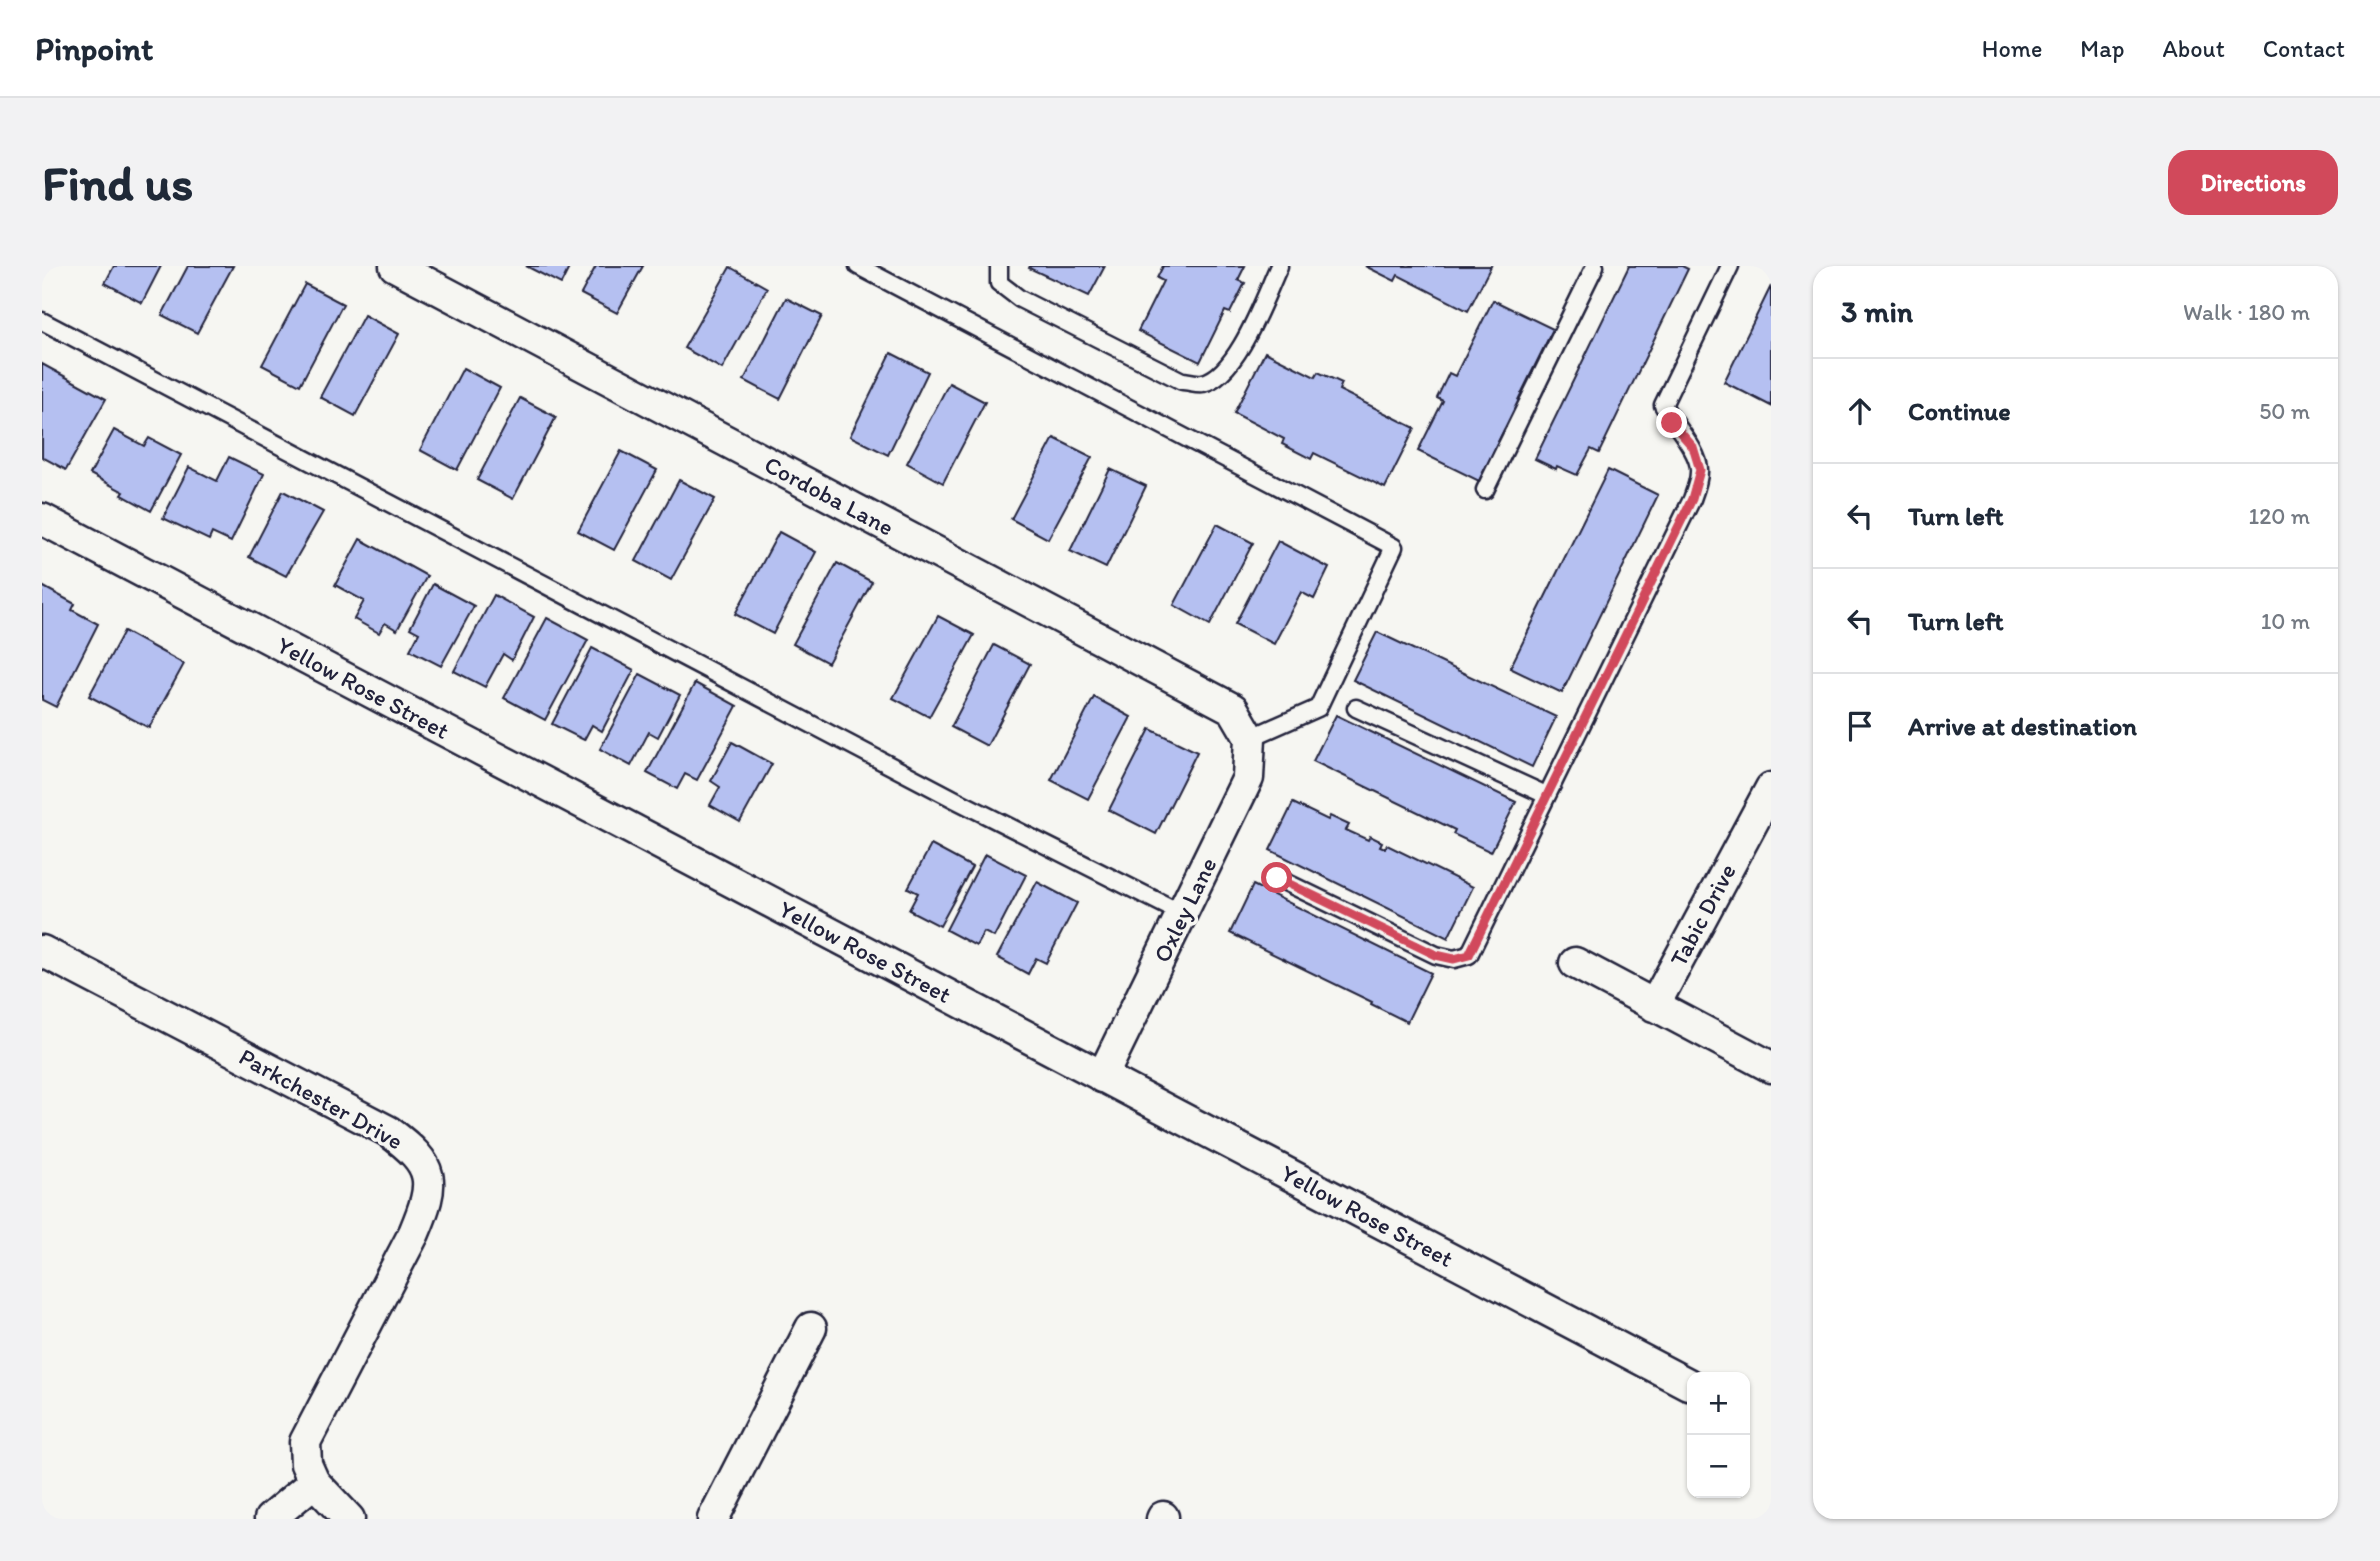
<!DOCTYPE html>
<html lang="en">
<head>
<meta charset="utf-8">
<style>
  body { margin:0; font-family:Itim,sans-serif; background:#f2f2f3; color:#1f2937 }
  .controls { position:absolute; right:21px; bottom:21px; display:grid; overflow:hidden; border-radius:14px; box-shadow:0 2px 5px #0004 }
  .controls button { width:63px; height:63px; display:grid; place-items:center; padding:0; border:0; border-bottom:2px solid #e0e1e3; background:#fff; color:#1f2937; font:35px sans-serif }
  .stop { position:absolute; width:21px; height:21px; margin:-16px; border:5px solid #d1495b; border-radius:50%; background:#fff }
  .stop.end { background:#d1495b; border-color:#fff; box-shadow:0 2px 7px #0008 }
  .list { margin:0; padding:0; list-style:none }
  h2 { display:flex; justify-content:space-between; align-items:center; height:91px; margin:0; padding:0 28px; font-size:30px }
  h2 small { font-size:23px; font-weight:400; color:#747a83 }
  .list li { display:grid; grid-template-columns:46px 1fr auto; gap:21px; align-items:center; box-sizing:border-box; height:105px; padding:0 28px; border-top:2px solid #e0e1e3 }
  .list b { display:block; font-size:26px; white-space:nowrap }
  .list em { font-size:23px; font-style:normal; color:#747a83 }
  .icon { flex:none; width:38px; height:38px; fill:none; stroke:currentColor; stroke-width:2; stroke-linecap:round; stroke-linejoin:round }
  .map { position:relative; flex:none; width:1729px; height:1253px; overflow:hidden; border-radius:21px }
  header { display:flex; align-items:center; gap:42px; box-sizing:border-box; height:98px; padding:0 35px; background:#fff; border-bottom:2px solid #e0e1e3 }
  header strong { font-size:33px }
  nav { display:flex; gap:38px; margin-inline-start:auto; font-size:24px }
  .intro { display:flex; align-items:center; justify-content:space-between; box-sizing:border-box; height:168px; padding:0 42px }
  h1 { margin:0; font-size:49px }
  .button { padding:18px 32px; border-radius:21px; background:#d1495b; color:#fff; font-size:24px; font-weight:700 }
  main { display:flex; gap:42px; padding:0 42px }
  aside { flex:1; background:#fff; border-radius:21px; box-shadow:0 2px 5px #0004 }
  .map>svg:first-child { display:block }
  .building { fill:#b5c0f1; stroke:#22223b; stroke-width:2 }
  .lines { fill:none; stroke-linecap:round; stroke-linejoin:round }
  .lane-casing { stroke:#22223b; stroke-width:21 }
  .street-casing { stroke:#22223b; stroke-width:35 }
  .lane { stroke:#f6f6f2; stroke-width:16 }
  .street { stroke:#f6f6f2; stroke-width:30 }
  .route { stroke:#d1495b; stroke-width:9 }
  .labels { text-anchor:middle; stroke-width:7; stroke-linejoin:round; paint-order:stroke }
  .street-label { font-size:24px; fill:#22223b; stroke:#f6f6f2 }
</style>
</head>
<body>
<header>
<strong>Pinpoint</strong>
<nav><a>Home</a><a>Map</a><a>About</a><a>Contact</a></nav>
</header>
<div class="intro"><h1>Find us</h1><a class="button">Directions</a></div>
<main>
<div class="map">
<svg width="1729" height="1253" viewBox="0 0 1729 1253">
  <rect width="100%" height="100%" fill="#f6f6f2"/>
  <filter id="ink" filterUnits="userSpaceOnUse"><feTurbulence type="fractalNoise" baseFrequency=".0143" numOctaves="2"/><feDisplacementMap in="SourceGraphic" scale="14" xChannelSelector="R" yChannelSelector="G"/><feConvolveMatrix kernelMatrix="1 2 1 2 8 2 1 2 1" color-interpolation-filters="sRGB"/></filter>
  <g filter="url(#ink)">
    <g class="building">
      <polygon points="72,0 119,0 100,37 63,17"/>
      <polygon points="146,0 191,0 155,67 120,49"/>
      <polygon points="484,0 528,0 519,18"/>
      <polygon points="554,0 601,0 575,47 539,28"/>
      <polygon points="988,0 1063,0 1047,30 987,2"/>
      <polygon points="1121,0 1203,0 1196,14 1203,17 1188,47 1183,45 1158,96 1096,65 1121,15 1115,12"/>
      <polygon points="1323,0 1449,0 1426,45 1356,9 1353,15"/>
      <polygon points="1587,0 1640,0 1646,3 1557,187 1549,183 1535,209 1515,200 1514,203 1493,193"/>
      <polygon points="688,1 725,22 680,103 642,82"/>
      <polygon points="263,18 301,38 258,119 220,99"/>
      <polygon points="1729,20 1729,140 1682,116"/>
      <polygon points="744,32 780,50 738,133 702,114"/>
      <polygon points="1451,34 1511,63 1476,134 1482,137 1467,167 1462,164 1437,215 1376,185 1401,135 1395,132 1407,107 1413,110"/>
      <polygon points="322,49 357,68 313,150 278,131"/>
      <polygon points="1223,86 1273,111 1276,106 1300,117 1297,124 1373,162 1343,222 1272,187 1269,193 1240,178 1242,173 1192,147"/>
      <polygon points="849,87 886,106 846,189 808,170"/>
      <polygon points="0,98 64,133 24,204 0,191"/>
      <polygon points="421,102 458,122 415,204 378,184"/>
      <polygon points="907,117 943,136 901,217 865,197"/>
      <polygon points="478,132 514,151 471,233 435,214"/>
      <polygon points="72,164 102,180 107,172 139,189 109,245 80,229 82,226 48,208"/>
      <polygon points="1012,172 1050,191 1006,273 969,253"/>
      <polygon points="579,185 615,204 572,284 536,265"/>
      <polygon points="187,191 222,208 189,276 170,267 167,274 121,252 147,201 175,215"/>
      <polygon points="1068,203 1104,220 1064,302 1028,285"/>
      <polygon points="1566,204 1616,229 1520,427 1468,402"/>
      <polygon points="637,214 673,233 629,314 594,295"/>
      <polygon points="241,225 281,246 244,310 207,291"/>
      <polygon points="1175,258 1211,277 1168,359 1132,339"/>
      <polygon points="737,266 774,286 731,368 693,348"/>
      <polygon points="318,273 385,310 355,364 343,357 337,367 312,353 322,335 293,319"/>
      <polygon points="1236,275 1287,302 1272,333 1259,326 1232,378 1193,358"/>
      <polygon points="795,297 830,316 786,397 751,378"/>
      <polygon points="391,318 432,340 399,400 368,384 377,367 368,362"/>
      <polygon points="0,320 33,338 30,344 56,358 14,441 0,434"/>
      <polygon points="452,329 492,351 470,394 461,388 443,421 412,405"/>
      <polygon points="896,350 932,369 887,451 851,432"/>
      <polygon points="505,352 546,374 503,454 462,432"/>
      <polygon points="82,365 142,398 107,462 47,430"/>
      <polygon points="1335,366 1514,451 1490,501 1311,414"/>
      <polygon points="952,379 988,398 945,480 909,461"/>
      <polygon points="550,382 592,404 560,465 550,459 542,474 510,458"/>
      <polygon points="598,408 638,429 616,471 607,466 589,500 558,483"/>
      <polygon points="653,417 695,440 655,514 643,508 635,523 605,507"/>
      <polygon points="1052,431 1089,451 1046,533 1009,514"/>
      <polygon points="1294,449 1474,536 1449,586 1411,568 1413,564 1271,495"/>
      <polygon points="1108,463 1155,486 1114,568 1067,544"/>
      <polygon points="690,476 730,498 698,556 668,539 678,521 669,515"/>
      <polygon points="1251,537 1286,554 1288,550 1307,559 1304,564 1326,574 1328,570 1340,576 1338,580 1343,582 1345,579 1431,621 1406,672 1228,584"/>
      <polygon points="889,579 930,601 898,660 867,644 876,627 866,622"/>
      <polygon points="943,588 984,609 952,671 942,666 934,680 904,664"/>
      <polygon points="995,616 1035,637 1004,697 994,692 986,708 955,691"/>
      <polygon points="1211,619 1389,707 1365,756 1329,738 1330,736 1188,667"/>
    </g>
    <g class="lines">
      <defs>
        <g id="lane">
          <polyline points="816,0 1352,281 1276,442 1208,472"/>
          <path d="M 957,0 L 957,17 L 978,33 L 1140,115 C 1146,115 1155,118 1161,117 C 1196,109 1223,30 1237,0"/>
          <polyline points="0,55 914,534 1141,648"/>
          <polyline points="1443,224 1553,0"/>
          <polyline points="1314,442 1504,529"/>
          <path d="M 1235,612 L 1394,689 L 1412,693 L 1427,689 L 1650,233 C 1653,225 1657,215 1657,206 C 1659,187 1631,157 1621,139 L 1688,0"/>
        </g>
        <g id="street">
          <polyline points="353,0 1191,443 1208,472 1206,512 1060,811"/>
          <polyline points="0,253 1646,1118"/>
          <path d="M 0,685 L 346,865 C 394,900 394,915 372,967 L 263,1176 L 264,1198 L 272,1216 L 307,1253"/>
          <polyline points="1533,697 1729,801"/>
          <polyline points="1612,740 1729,522"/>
          <polyline points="228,1253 272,1216"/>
          <polyline points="671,1253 769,1062"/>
          <polyline points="1120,1253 1121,1251"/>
        </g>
      </defs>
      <use href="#lane" class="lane-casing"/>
      <use href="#street" class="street-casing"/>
      <use href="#lane" class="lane"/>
      <use href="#street" class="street"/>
    </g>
  </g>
  <g class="lines" filter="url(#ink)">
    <polyline class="route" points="1235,612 1394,689 1412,693 1427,689 1650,233 1658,204 1651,181 1630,157"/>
  </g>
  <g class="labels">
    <g class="street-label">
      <text transform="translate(787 230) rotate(28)" y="8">Cordoba Lane</text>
      <text transform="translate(321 422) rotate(28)" y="8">Yellow Rose Street</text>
      <text transform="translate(1143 644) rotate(-64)" y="8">Oxley Lane</text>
      <text transform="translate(1661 649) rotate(-62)" y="8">Tabic Drive</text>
      <text transform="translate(823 686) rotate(28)" y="8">Yellow Rose Street</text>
      <text transform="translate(279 833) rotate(29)" y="8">Parkchester Drive</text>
      <text transform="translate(1325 950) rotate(28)" y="8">Yellow Rose Street</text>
    </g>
  </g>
</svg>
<div class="controls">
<button>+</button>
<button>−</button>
</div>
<div class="stop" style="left:1235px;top:612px"></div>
<div class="stop end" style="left:1630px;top:157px"></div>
</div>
<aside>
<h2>3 min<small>Walk · 180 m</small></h2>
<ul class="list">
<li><svg class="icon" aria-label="ahead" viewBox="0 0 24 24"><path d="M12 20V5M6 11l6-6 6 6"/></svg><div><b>Continue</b></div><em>50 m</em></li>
<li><svg class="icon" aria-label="left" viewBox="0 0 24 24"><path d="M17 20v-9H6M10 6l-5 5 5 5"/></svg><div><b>Turn left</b></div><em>120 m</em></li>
<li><svg class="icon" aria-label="left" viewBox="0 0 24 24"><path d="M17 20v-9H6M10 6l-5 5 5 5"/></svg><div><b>Turn left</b></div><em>10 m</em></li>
<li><svg class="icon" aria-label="arrive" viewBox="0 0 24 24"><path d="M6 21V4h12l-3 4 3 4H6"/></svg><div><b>Arrive at destination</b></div></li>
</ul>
</aside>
</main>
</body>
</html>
